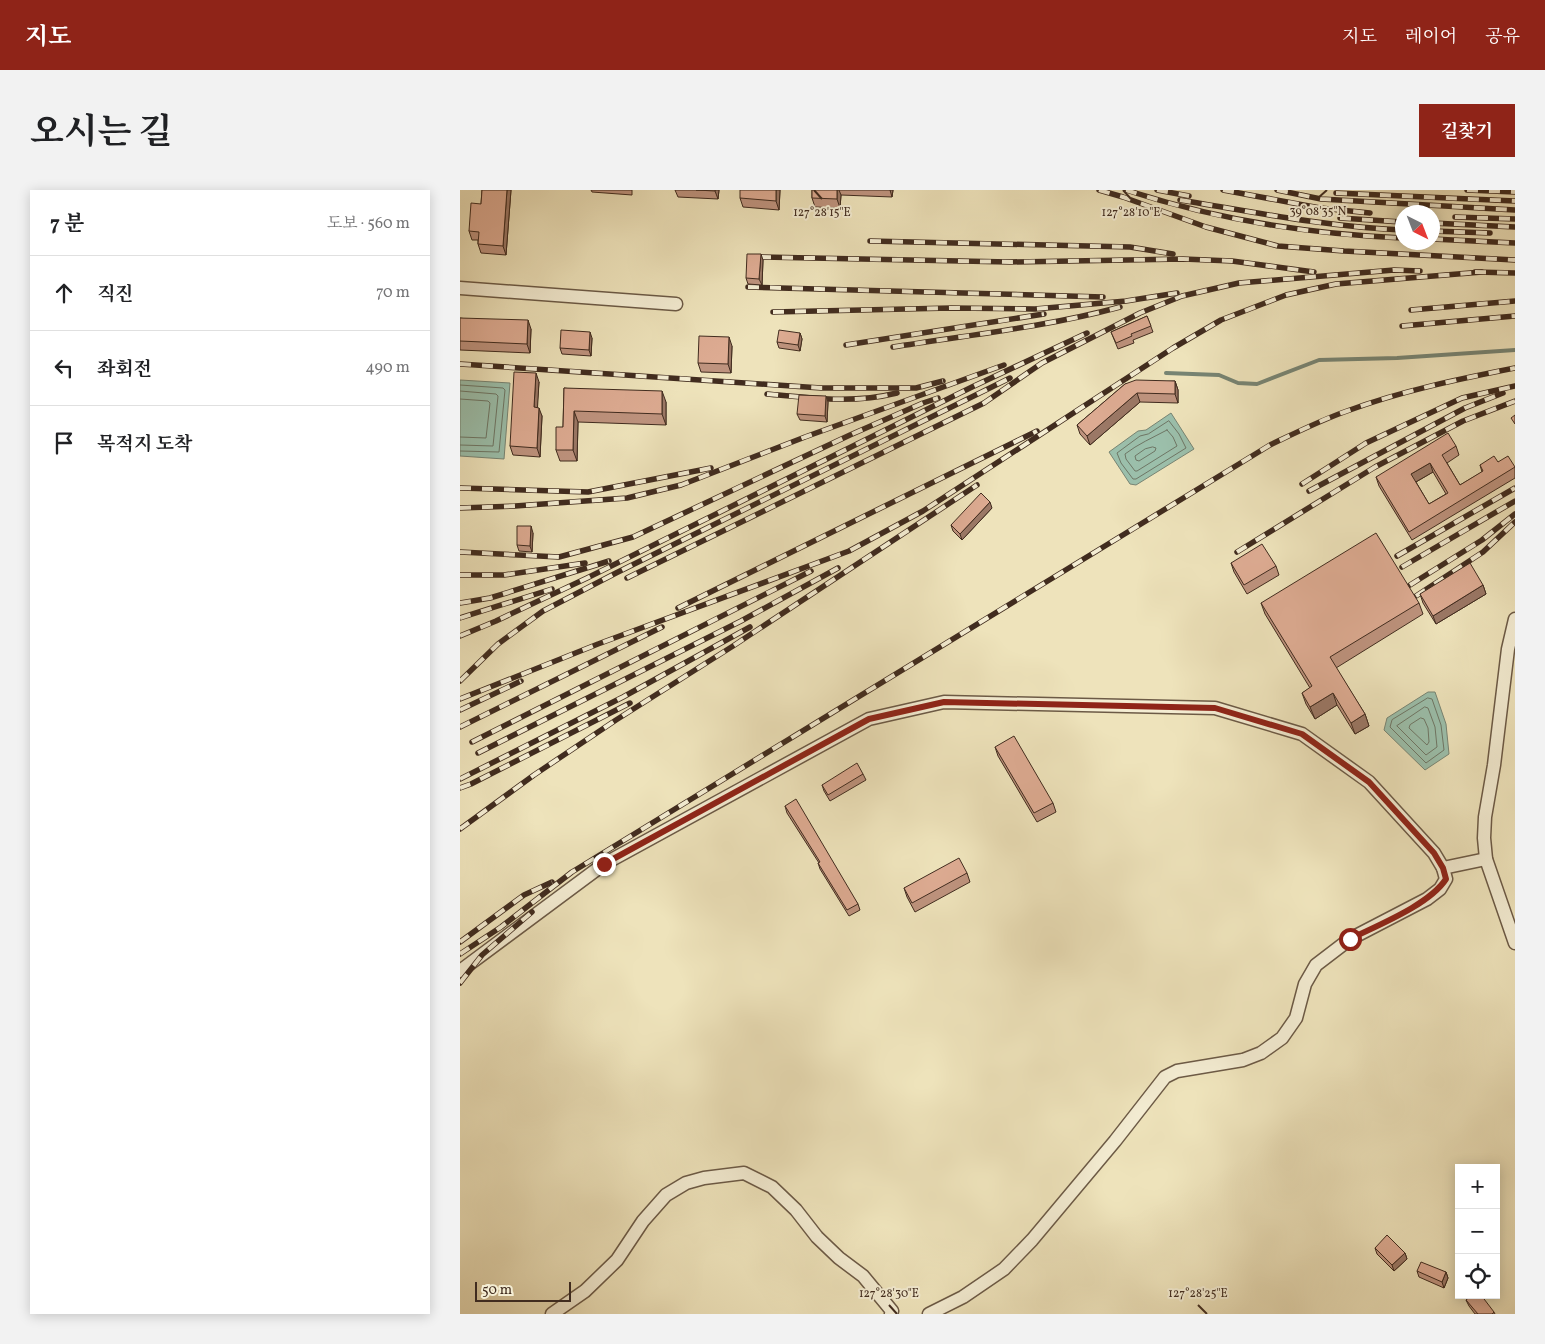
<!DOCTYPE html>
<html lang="ko">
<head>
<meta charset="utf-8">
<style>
  body { margin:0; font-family:Vollkorn,"Noto Serif KR",serif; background:#f2f2f2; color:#202124 }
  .controls { position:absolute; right:15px; bottom:15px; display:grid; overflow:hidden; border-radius:0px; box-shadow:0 2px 12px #0003 }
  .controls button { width:45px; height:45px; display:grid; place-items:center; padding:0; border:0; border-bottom:1px solid #e0e0e0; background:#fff; color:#202124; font:25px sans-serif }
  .compass { position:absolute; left:935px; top:15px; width:45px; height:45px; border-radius:50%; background:#fff; box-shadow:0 2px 12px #0003; rotate:138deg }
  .scale { position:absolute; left:15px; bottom:12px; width:96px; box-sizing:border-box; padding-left:5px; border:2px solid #412c1f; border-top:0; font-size:14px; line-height:18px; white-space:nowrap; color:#412c1f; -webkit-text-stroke:4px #f4edd3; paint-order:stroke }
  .stop { position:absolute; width:15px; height:15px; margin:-11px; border:4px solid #8f2418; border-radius:50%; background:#fff }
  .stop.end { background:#8f2418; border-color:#fff; box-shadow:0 1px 5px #0008 }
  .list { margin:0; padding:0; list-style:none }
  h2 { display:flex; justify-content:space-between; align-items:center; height:65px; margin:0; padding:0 20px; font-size:21px }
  h2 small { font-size:16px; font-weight:400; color:#757577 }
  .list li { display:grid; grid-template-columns:32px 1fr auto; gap:15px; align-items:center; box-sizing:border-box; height:75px; padding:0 20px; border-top:1px solid #e0e0e0 }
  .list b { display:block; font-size:19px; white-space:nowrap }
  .list em { font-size:16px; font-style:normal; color:#757577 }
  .icon { flex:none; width:28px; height:28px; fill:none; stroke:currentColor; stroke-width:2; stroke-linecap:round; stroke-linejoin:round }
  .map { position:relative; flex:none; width:1055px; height:1124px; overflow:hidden; border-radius:0px }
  header { display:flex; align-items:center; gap:30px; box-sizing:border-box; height:70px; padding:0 25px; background:#8f2418; color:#fff }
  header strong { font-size:24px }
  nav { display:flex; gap:28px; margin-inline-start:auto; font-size:18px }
  .intro { display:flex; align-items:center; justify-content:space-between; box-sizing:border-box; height:120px; padding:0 30px }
  h1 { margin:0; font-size:35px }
  .button { padding:12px 22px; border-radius:0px; background:#8f2418; color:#fff; font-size:18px; font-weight:700 }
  main { display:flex; gap:30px; padding:0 30px }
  aside { flex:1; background:#fff; border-radius:0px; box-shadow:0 2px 12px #0003 }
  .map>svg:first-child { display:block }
  .water { fill:#9bbfab; stroke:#778473 }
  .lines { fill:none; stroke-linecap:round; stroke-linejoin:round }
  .shore { stroke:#6e7665; stroke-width:1 }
  .stream { stroke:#778473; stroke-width:4 }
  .street-casing { stroke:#6c5a46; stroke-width:15 }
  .street { stroke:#f4edd3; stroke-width:12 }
  .rail-casing { stroke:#412c1f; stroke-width:5.5 }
  .rail { stroke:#f4edd3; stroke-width:4; stroke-dasharray:11; stroke-linecap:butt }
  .wall { fill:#be937e; stroke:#412c1f; fill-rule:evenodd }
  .shaded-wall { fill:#9b7866; stroke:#412c1f }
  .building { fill:#ddab92; stroke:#412c1f; fill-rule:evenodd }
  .route { stroke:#8f2418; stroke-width:6 }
  .ticks { fill:none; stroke:#412c1f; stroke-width:2 }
  .ticks-label { font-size:12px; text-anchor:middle; fill:#412c1f; stroke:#f4edd3; stroke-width:4; stroke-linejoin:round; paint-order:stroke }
</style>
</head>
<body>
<header>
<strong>지도</strong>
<nav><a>지도</a><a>레이어</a><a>공유</a></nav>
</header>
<div class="intro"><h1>오시는 길</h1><a class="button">길찾기</a></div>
<main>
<aside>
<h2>7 분<small>도보 · 560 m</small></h2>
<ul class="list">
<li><svg class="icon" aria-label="ahead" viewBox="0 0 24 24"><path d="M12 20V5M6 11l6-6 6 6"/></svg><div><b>직진</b></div><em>70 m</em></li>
<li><svg class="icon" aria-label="left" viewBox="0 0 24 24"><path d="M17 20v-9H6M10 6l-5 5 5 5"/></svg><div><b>좌회전</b></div><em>490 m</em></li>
<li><svg class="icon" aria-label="arrive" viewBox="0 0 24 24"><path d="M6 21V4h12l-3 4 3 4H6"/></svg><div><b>목적지 도착</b></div></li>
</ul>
</aside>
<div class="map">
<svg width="1055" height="1124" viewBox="0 0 1055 1124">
  <rect width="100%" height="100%" fill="#eee3bb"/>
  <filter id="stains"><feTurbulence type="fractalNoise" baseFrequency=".004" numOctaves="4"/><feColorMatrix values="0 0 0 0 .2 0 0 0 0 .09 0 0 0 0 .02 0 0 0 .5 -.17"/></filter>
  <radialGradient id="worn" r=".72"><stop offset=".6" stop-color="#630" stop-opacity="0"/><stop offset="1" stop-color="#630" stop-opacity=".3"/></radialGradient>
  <g class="water">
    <polygon points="0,190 50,193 44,269 0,266"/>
    <polygon points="711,223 734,259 676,295 670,294 649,262 678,241 686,240"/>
    <polygon points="968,502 975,502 986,534 989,564 965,580 924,540 927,528"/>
  </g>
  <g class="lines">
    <g class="shore">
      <polyline points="0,195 43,198 45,200 39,262 0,261"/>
      <polyline points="0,201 36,204 38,206 33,256 0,255"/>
      <polyline points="0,209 28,211 30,213 26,248 0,247"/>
      <polygon points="709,231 719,244 726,258 676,289 673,289 661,273 657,263 680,246 688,244"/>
      <path d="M 707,240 L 713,247 L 717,256 L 677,281 L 675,281 L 666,269 L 665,264 C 678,254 692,248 707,240 Z"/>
      <polygon points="693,257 696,258 695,261 679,271 676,270 675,266 685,259"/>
      <polygon points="968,508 972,509 981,535 984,560 966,573 930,537 932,530"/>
      <polygon points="965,517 968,518 975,537 977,557 966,565 937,536"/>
      <polygon points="961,528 964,529 968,538 969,552 967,555 949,538 950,535"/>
    </g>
    <polyline class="stream" points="706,183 759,185 778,193 797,194 859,170 937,168 1055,160"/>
    <defs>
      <g id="street">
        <polyline points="0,98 216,114"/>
        <polyline points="1055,429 1048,459 1034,575 1025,627 1024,648 1026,669 1055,753"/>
        <polyline points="0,781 144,674 409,529 484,512 755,518 842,544 909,592 974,663 983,678 1026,669"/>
        <polyline points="92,1124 125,1101 157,1070 183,1031 206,1005 226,993 244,988 284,983 312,997 336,1020 357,1047 379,1068 403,1086 432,1121 431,1124"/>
        <polyline points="469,1124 503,1107 544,1079 572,1050 655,951 705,887 717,881 783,870 801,863 822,848 836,828 845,794 856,775 890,749 967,709 980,699 986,689 983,678"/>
      </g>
    </defs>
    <use href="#street" class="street-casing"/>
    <use href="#street" class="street"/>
    <defs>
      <g id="rail">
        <polyline points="639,0 663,7 746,37 818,56 884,61 1055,70"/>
        <path d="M 666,0 C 757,30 847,44 942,48"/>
        <polyline points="697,0 729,6"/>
        <polyline points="763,0 860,18 910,23"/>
        <polyline points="817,0 861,9 1055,20"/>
        <polyline points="1007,0 1055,2"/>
        <polyline points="876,3 1055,11"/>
        <path d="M 720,10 C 793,22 868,37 942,40"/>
        <polyline points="995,27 1055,29"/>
        <polyline points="880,28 942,32"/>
        <polyline points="972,33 1055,37"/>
        <polyline points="972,41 1030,43"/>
        <polyline points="972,49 1055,53"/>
        <polyline points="410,51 670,57 713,64"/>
        <polyline points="300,67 550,72 723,69 772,71 854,82"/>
        <polyline points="1015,82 1055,83"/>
        <polyline points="288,97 643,107"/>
        <polyline points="951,120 1055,111"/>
        <polyline points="313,122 491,118 575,119 666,111 717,103"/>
        <polyline points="942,136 1055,126"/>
        <polyline points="386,155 584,124"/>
        <path d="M 433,157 C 509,145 586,137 660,117"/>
        <polyline points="0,174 361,198 456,198 483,191"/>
        <path d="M 307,204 C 352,208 392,214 437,203"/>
        <polyline points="842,294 906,253 1002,208 1055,196"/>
        <polyline points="0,298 128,302 251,278"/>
        <polyline points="849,301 1005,218 1043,203"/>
        <polyline points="0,318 55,316 167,308 221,295 345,247 544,175"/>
        <polyline points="0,362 99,367 173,347 390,245 463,213 478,208"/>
        <polyline points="777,362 915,277 1003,231 1055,211"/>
        <polyline points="937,366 1055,298"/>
        <polyline points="942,377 1055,311"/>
        <polyline points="0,385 44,385 125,373"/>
        <polyline points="167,388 524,213 582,173 680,123 722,106 779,93 934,80 960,81"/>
        <polyline points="950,395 1022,350 1055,324"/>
        <polyline points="956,406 1023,362 1055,332"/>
        <polyline points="0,413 30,408 149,371"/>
        <polyline points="218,418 577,241"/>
        <polyline points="0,428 92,399"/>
        <polyline points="0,446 36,431 127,388 512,197 627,143"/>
        <polyline points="0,491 38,454 83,421 156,383 550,188"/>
        <polyline points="0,509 138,454 389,361 463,321 713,158 761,130 826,105 876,94 1022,82"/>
        <polyline points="0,520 61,491"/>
        <polyline points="0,537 202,437"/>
        <polyline points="12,552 351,381"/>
        <polyline points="18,563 281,431 378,378"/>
        <polyline points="0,589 163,507 290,437"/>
        <polyline points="0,598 11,594 170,513"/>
        <polyline points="0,639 74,585 156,530 273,456 517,295"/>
        <polyline points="0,752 64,705 92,692"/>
        <path d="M 0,764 L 41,737 L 112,682 L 810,255 C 835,243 861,230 887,221 C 941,201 999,189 1055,178"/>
        <polyline points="0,793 22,765 72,722"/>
      </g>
    </defs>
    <use href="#rail" class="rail-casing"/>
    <use href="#rail" class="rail"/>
  </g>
  <g class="wall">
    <polygon points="22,0 51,0 46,65 21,63 18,54 18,50 12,50 9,41 21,14"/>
    <polygon points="131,0 172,0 172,5 132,2"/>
    <polygon points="215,0 259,0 258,9 218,7"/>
    <polygon points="320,0 319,20 283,17 280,8"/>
    <polygon points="352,0 433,0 432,7 381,5 380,18 355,17 352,8"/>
    <polygon points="303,70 302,95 288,94 286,88"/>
    <polygon points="687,126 693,142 673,150 674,153 658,159 651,142"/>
    <polygon points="0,128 71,139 70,163 0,160"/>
    <polygon points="340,143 342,149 340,161 319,158 317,152"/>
    <polygon points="132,148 131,166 102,164 100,158"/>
    <polygon points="272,156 271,183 241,182 238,173"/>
    <polygon points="715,191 718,200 718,213 680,212 630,255 620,244 617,235 665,194"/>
    <polygon points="79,192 77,217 82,226 80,267 53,265 50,256"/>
    <polygon points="104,198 206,212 206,235 118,232 117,271 100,271 96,260 103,237"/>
    <polygon points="366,206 368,212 367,232 340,230 337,224"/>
    <path d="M 996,256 L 999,265 L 987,273 L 1000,295 L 1022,282 L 1020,275 L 1038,272 L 1055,277 L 1055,288 L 952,350 L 919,296 L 916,287 ZM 973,282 L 986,304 L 969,314 L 956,292 Z"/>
    <polygon points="532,318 502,350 493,341 491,335"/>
    <polygon points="73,343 72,362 59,361 57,355"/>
    <polygon points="771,373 816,376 819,385 787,404 774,382"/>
    <polygon points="1023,395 1026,404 976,434 963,413 960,404"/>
    <polygon points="801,413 959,413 963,424 876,478 905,524 909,536 895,544 877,515 855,529 846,514 842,503 850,498 805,424"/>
    <polygon points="535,557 593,613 596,622 577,632 538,566"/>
    <polygon points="403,584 406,590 370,611 364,601 362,595"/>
    <polygon points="325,616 398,714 400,720 389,726 360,679 358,673 359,673 327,623"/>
    <polygon points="507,683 510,692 455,722 447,707 444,698"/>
    <polygon points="915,1058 945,1063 947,1069 934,1081 917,1064"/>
    <polygon points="957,1081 986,1082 988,1088 984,1098 959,1087"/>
    <polygon points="1006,1110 1034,1122 1035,1124 1015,1124 1009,1116"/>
  </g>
  <g class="shaded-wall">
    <polygon points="47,0 51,0 46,65 43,56"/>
    <polygon points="255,0 259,0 258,9 255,1"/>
    <polygon points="316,0 320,0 319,20 316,11"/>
    <polygon points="377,0 379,0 381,5 380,18 377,9"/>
    <polygon points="430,0 433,0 432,7"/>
    <polygon points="301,64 303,70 302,95 299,89"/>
    <polygon points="68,130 71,139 70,163 67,154"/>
    <polygon points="130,142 132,148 131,166 129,160"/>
    <polygon points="340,143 342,149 340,161 338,155"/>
    <polygon points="269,147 272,156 271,183 268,174"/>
    <polygon points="76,183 79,192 77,226 74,217"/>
    <polygon points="715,191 718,200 718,213 715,204"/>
    <polygon points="202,201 206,212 206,235 202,224"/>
    <polygon points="677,203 680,212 630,255 627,246"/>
    <polygon points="366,206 368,212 367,232 365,226"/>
    <polygon points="79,218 82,226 80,267 77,258"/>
    <polygon points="114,221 118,232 117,271 113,260"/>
    <polygon points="970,273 973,282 954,293 951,284"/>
    <polygon points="530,312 532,318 502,350 500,344"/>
    <polygon points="71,336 73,343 72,362 70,356"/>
    <polygon points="1023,395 1026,404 976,434 973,426"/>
    <polygon points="873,503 877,515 855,529 850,517"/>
    <polygon points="905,524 909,536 895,544 891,533"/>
    <polygon points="945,1063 947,1069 934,1081 932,1075"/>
    <polygon points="986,1082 988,1088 984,1098 982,1092"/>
  </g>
  <g class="building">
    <polygon points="22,0 47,0 43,56 18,54 19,42 9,41 11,13 21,14"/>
    <polygon points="236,0 255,0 255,1"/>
    <polygon points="280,0 316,0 316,11 280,8"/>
    <polygon points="352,0 377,0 377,9 352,8"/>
    <polygon points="287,64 301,64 299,89 286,88"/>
    <polygon points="687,126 691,136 671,144 672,146 656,153 651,142"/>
    <polygon points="0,128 68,130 67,154 0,151"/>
    <polygon points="101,140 130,142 129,160 100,158"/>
    <polygon points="319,140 340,143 338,155 317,152"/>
    <polygon points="239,146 269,147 268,174 238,173"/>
    <polygon points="54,182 76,183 74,217 79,218 77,258 50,256"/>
    <polygon points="676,190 715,191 715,204 677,203 627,246 617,235 665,194"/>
    <polygon points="104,198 202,201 202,224 114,221 113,260 96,260 96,237 103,237"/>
    <polygon points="339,205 366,206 365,226 337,224"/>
    <polygon points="1055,225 1055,234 1051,228"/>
    <path d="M 988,243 L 996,256 L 982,265 L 1000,295 L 1023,281 L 1020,275 L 1034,266 L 1038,272 L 1048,266 L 1055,277 L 949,342 L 916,287 ZM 970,273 L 988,303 L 969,314 L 951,284 Z"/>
    <polygon points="521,303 530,312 500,344 491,335"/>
    <polygon points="57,336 71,336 70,356 57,355"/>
    <polygon points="916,343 959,413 870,467 905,524 891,533 873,503 850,517 842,503 852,496 801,413"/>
    <polygon points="802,354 816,376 784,395 771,373"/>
    <polygon points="1010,373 1023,395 973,426 960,404"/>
    <polygon points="554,546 593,613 574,623 535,557"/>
    <polygon points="397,573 403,584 368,605 362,595"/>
    <polygon points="336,609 398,714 387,720 358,673 360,672 325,616"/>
    <polygon points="499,668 507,683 452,713 444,698"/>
    <polygon points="927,1045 945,1063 932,1075 915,1058"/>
    <polygon points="961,1072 986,1082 982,1092 957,1081"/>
    <polygon points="1012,1105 1021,1105 1034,1122 1032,1124 1018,1124 1006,1110"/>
  </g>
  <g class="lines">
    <path class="route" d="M 144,674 L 409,529 L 484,512 L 755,518 L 842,544 L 909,592 L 974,663 L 983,678 L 986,689 C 969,715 918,735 890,749"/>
  </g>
  <path class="ticks" d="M 354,0 L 362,9M 663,0 L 671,9M 858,8 L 867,0M 429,1115 L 437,1124M 738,1115 L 747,1124"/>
  <g class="ticks-label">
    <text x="858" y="25">39°08'35"N</text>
    <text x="362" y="26">127°28'15"E</text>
    <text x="671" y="26">127°28'10"E</text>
    <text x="429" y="1107">127°28'30"E</text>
    <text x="738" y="1107">127°28'25"E</text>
  </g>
  <rect width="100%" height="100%" filter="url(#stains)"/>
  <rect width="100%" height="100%" fill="url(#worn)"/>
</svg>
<div class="controls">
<button>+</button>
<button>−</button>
<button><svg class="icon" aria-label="locate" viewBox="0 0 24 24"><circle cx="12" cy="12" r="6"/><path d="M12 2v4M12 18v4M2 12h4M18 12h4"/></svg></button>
</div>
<svg class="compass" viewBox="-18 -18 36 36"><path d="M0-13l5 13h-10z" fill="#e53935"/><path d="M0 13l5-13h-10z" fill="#757577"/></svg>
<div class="scale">50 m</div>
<div class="stop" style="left:890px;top:749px"></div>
<div class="stop end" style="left:144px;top:674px"></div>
</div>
</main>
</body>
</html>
